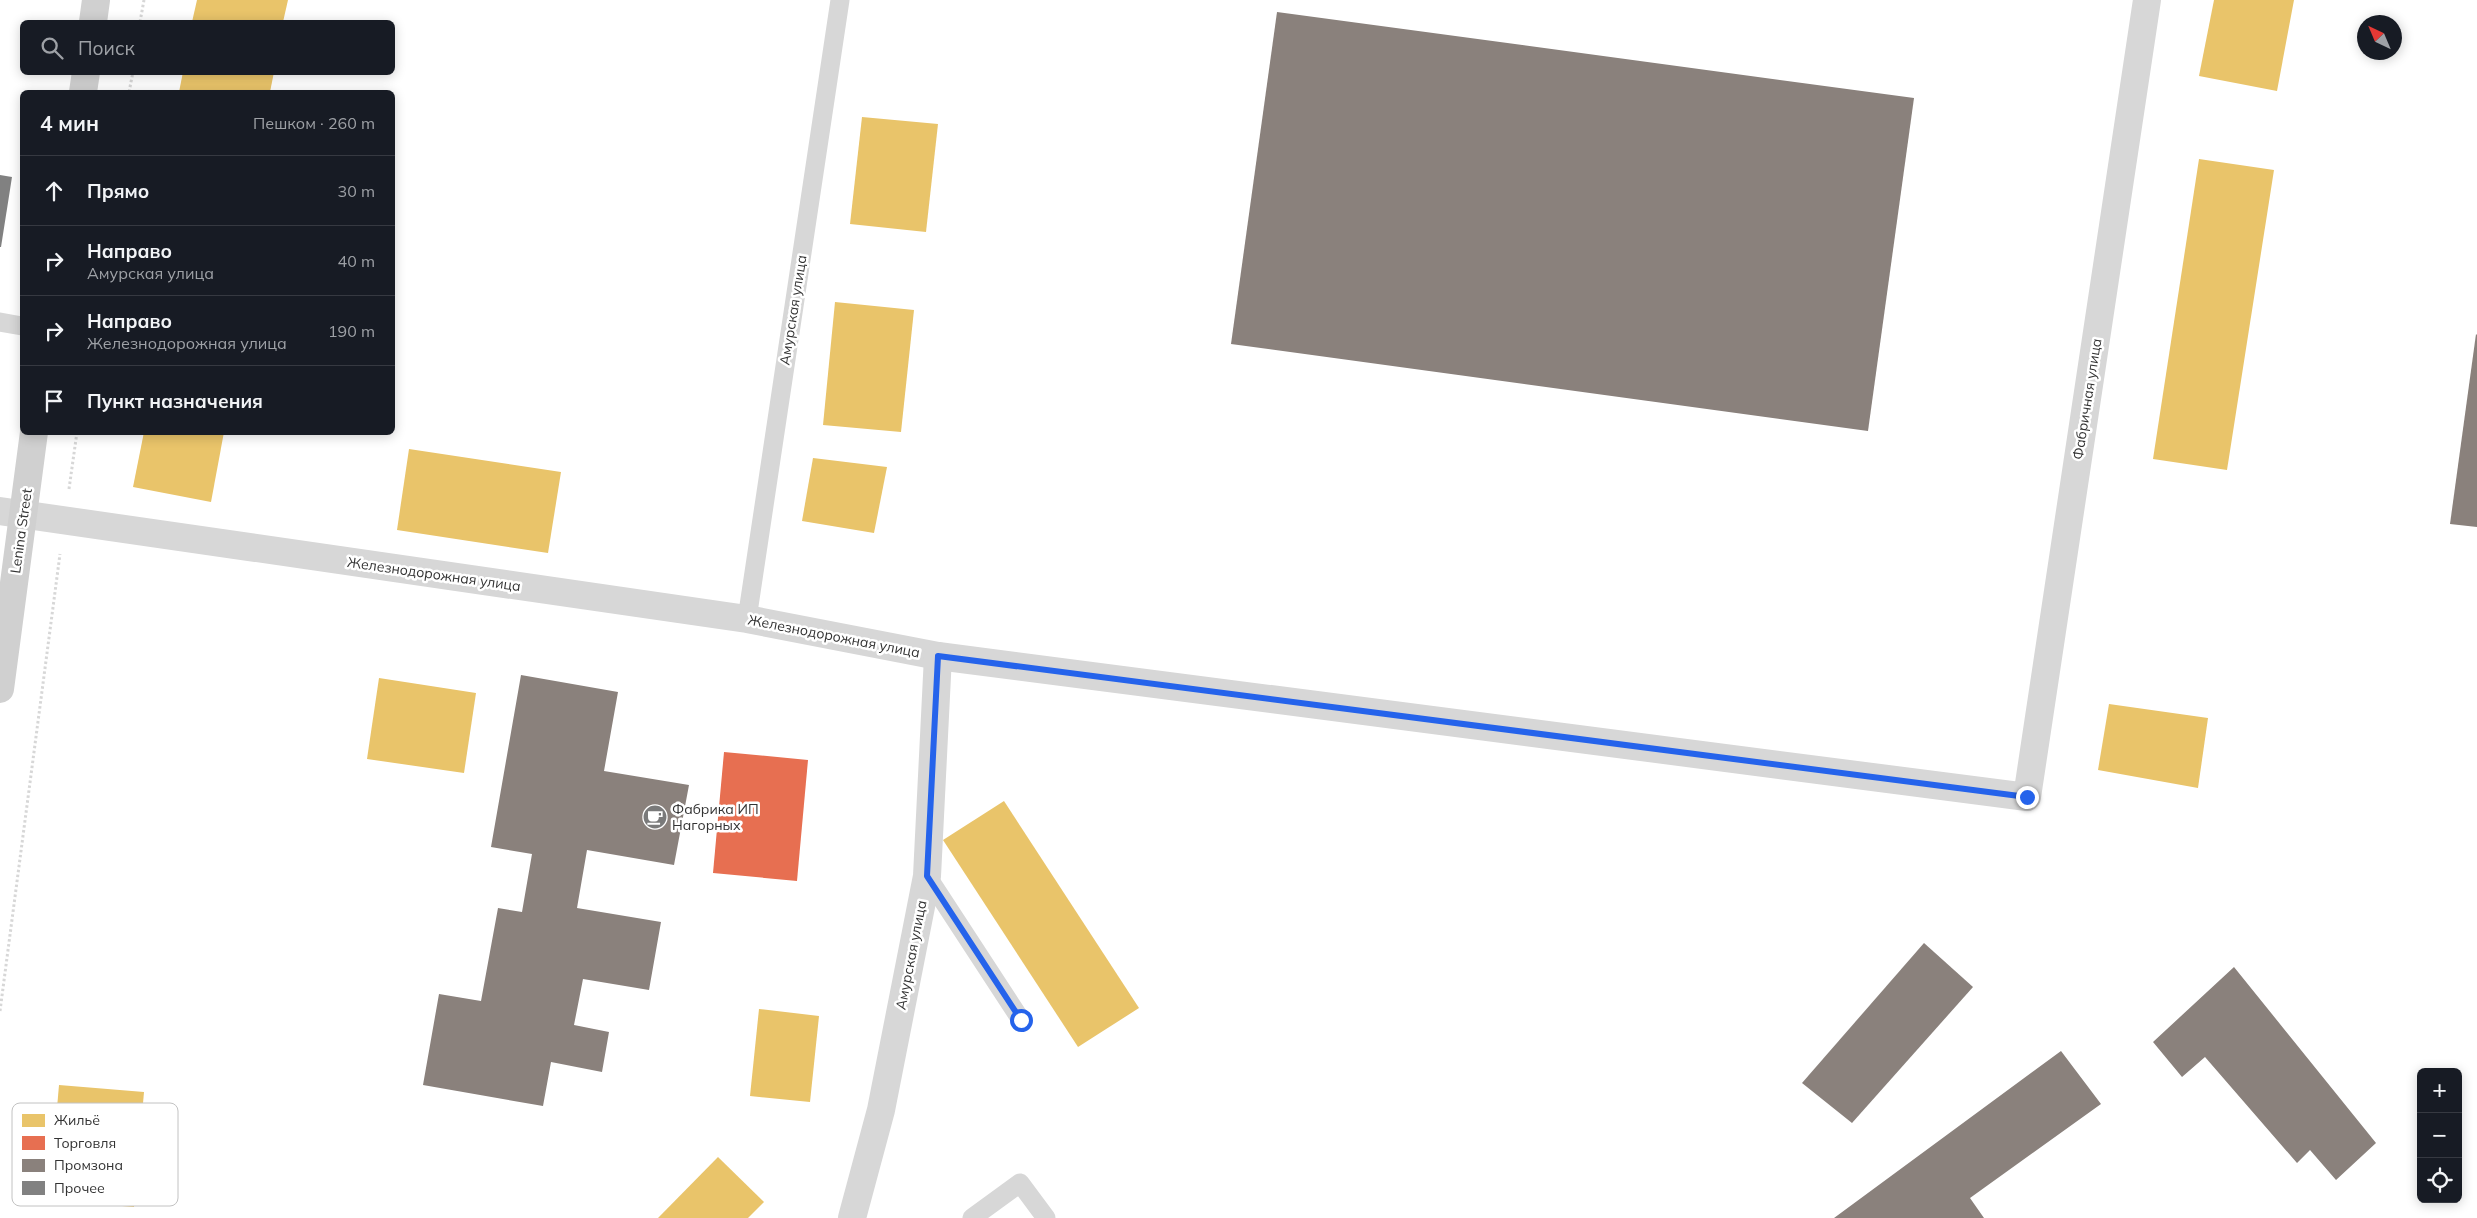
<!DOCTYPE html>
<html lang="ru">
<head>
<meta charset="utf-8">
<style>
  body { margin:0; font-family:Mulish,sans-serif; background:#20242c; color:#f1f3f6 }
  .controls { position:absolute; right:15px; bottom:15px; display:grid; overflow:hidden; border-radius:8px; box-shadow:0 2px 12px #0003 }
  .controls button { width:45px; height:45px; display:grid; place-items:center; padding:0; border:0; border-bottom:1px solid #363941; background:#171b24; color:#f1f3f6; font:25px sans-serif }
  .compass { position:absolute; left:2357px; top:15px; width:45px; height:45px; border-radius:50%; background:#171b24; box-shadow:0 2px 12px #0003; rotate:316deg }
  .stop { position:absolute; width:15px; height:15px; margin:-11px; border:4px solid #2563eb; border-radius:50%; background:#fff }
  .stop.end { background:#2563eb; border-color:#fff; box-shadow:0 1px 5px #0008 }
  .list { margin:0; padding:0; list-style:none }
  h2 { display:flex; justify-content:space-between; align-items:center; height:65px; margin:0; padding:0 20px; font-size:21px }
  h2 small { font-size:16px; font-weight:400; color:#9ea1a6 }
  .list li { display:grid; grid-template-columns:32px 1fr auto; gap:15px; align-items:center; box-sizing:border-box; height:70px; padding:0 20px; border-top:1px solid #363941 }
  .list b { display:block; font-size:19px; white-space:nowrap }
  .list p { margin:0; font-size:16px; white-space:nowrap; color:#9ea1a6 }
  .list em { font-size:16px; font-style:normal; color:#9ea1a6 }
  .icon { flex:none; width:28px; height:28px; fill:none; stroke:currentColor; stroke-width:2; stroke-linecap:round; stroke-linejoin:round }
  .map { position:relative; flex:none; width:2477px; height:1218px; overflow:hidden }
  .search { position:absolute; background:#171b24; box-shadow:0 2px 12px #0003; left:20px; top:20px; width:375px; height:55px; display:flex; align-items:center; gap:12px; box-sizing:border-box; padding:0 18px; border-radius:8px; color:#9ea1a6; font-size:19px }
  .panel { position:absolute; background:#171b24; box-shadow:0 2px 12px #0003; left:20px; top:90px; width:375px; height:345px; border-radius:8px }
  .map>svg:first-child { display:block }
  .homes { fill:#e9c46a }
  .shops { fill:#e76f51 }
  .industry { fill:#8a817c }
  .building { fill:#818181 }
  .lines { fill:none; stroke-linecap:round; stroke-linejoin:round }
  .path { stroke:#d7d7d7; stroke-width:3; stroke-dasharray:2.5 2.5; stroke-linecap:butt }
  .service { stroke:#d7d7d7; stroke-width:19 }
  .minor { stroke:#d7d7d7; stroke-width:28 }
  .secondary { stroke:#d0d0d0; stroke-width:28 }
  .route { stroke:#2563eb; stroke-width:6 }
  .labels { text-anchor:middle; stroke-width:5; stroke-linejoin:round; paint-order:stroke }
  .street-label { font-size:14px; fill:#333; stroke:#fff }
  .poi-label { font-size:14px; fill:#333; stroke:#fff; text-anchor:start }
  .key { fill:#fff; stroke:#c2c2c2; stroke-width:1 }
  .key-label { font-size:14px; fill:#333 }
</style>
</head>
<body>
<div class="map">
<svg width="2477" height="1218" viewBox="0 0 2477 1218">
  <rect width="100%" height="100%" fill="#fff"/>
  <g class="homes">
    <polygon points="197,0 288,0 283,22 192,22"/>
    <polygon points="2214,0 2294,0 2277,91 2199,76"/>
    <polygon points="183,72 274,72 270,92 179,92"/>
    <polygon points="862,117 938,124 926,232 850,224"/>
    <polygon points="2199,159 2274,170 2227,470 2153,459"/>
    <polygon points="835,302 914,310 901,432 823,425"/>
    <polygon points="144,432 224,432 211,502 133,487"/>
    <polygon points="409,449 561,472 548,553 397,530"/>
    <polygon points="813,458 887,467 874,533 802,521"/>
    <polygon points="379,678 476,693 464,773 367,759"/>
    <polygon points="2109,704 2208,718 2198,788 2098,770"/>
    <polygon points="1004,801 1139,1008 1078,1047 943,840"/>
    <polygon points="759,1009 819,1016 810,1102 750,1096"/>
    <polygon points="59,1085 144,1092 134,1207 49,1200"/>
    <polygon points="718,1157 764,1202 748,1218 658,1218"/>
  </g>
  <polygon class="shops" points="724,752 808,760 797,881 713,873"/>
  <g class="industry">
    <polygon points="1277,12 1914,98 1868,431 1231,344"/>
    <polygon points="2476,334 2477,335 2477,527 2450,524"/>
    <polygon points="521,675 618,692 604,771 689,785 674,865 587,850 577,908 661,922 649,990 583,979 574,1025 609,1032 602,1072 551,1062 543,1106 423,1085 439,994 481,1001 498,908 522,912 532,854 491,847"/>
    <polygon points="1924,943 1973,987 1852,1123 1802,1083"/>
    <polygon points="2234,967 2376,1143 2336,1180 2310,1150 2297,1163 2205,1057 2182,1077 2153,1042"/>
    <polygon points="2061,1051 2101,1104 1970,1198 1984,1218 1834,1218"/>
  </g>
  <polygon class="building" points="0,175 12,177 1,247 0,247"/>
  <g class="lines">
    <g class="path">
      <polyline points="140,22 144,0"/>
      <polyline points="129,92 133,72"/>
      <polyline points="69,489 77,432"/>
      <polyline points="0,1011 60,554"/>
    </g>
    <g class="service">
      <polyline points="0,322 22,326"/>
      <polyline points="747,619 840,0"/>
      <polyline points="927,876 1021,1020"/>
      <polyline points="972,1218 1020,1183 1046,1218"/>
    </g>
    <g class="minor">
      <polyline points="0,511 747,619 938,656 2027,797 2147,0"/>
      <polyline points="852,1218 881,1110 927,876 938,656"/>
    </g>
    <g class="secondary">
      <polyline points="93,22 96,0"/>
      <polyline points="83,92 86,72"/>
      <polyline points="0,689 34,432"/>
    </g>
  </g>
  <g class="lines">
    <polyline class="route" points="1021,1020 927,876 938,656 2027,797"/>
  </g>
  <defs>
    <symbol id="cafe-disc" viewBox="-11 -11 22 22"><circle r="9.5" fill="#7a7a7a" stroke="#fff"/><path d="M-5.5-4.5H6V0H3Q3 3.5 0 3.5H-2.5Q-5.5 3.5-5.5 0ZM3-3.2v2h1.7v-2ZM-6 4.5H4V6H-6Z" fill="#fff"/></symbol>
  </defs>
  <g fill-rule="evenodd">
    <use href="#cafe-disc" x="641" y="803" width="28" height="28"/>
  </g>
  <g class="labels">
    <g class="street-label">
      <text transform="translate(793 310) rotate(-81)" y="5">Амурская улица</text>
      <text transform="translate(2087 399) rotate(-81)" y="5">Фабричная улица</text>
      <text transform="translate(21 531) rotate(-82)" y="5">Lenina Street</text>
      <text transform="translate(434 574) rotate(8)" y="5">Железнодорожная улица</text>
      <text transform="translate(834 636) rotate(11)" y="5">Железнодорожная улица</text>
      <text transform="translate(911 955) rotate(-79)" y="5">Амурская улица</text>
    </g>
    <g class="poi-label">
      <text x="672" y="814">Фабрика ИП<tspan x="672" dy="16">Нагорных</tspan></text>
    </g>
  </g>
  <rect x="12" y="1103" width="166" height="103" rx="8" class="key"/>
  <rect x="22" y="1114" width="23" height="13" fill="#e9c46a"/>
  <rect x="22" y="1136" width="23" height="14" fill="#e76f51"/>
  <rect x="22" y="1159" width="23" height="13" fill="#8a817c"/>
  <rect x="22" y="1181" width="23" height="14" fill="#818181"/>
  <g class="key-label">
    <text x="54" y="1125">Жильё</text>
    <text x="54" y="1148">Торговля</text>
    <text x="54" y="1170">Промзона</text>
    <text x="54" y="1193">Прочее</text>
  </g>
</svg>
<div class="controls">
<button>+</button>
<button>−</button>
<button><svg class="icon" aria-label="locate" viewBox="0 0 24 24"><circle cx="12" cy="12" r="6"/><path d="M12 2v4M12 18v4M2 12h4M18 12h4"/></svg></button>
</div>
<svg class="compass" viewBox="-18 -18 36 36"><path d="M0-13l5 13h-10z" fill="#e53935"/><path d="M0 13l5-13h-10z" fill="#9ea1a6"/></svg>
<div class="stop" style="left:1021px;top:1020px"></div>
<div class="stop end" style="left:2027px;top:797px"></div>
<div class="search"><svg class="icon" aria-label="search" viewBox="0 0 24 24"><circle cx="10" cy="10" r="6"/><path d="M15 15l6 6"/></svg>Поиск</div>
<section class="panel">
<h2>4 мин<small>Пешком · 260 m</small></h2>
<ul class="list">
<li><svg class="icon" aria-label="ahead" viewBox="0 0 24 24"><path d="M12 20V5M6 11l6-6 6 6"/></svg><div><b>Прямо</b></div><em>30 m</em></li>
<li><svg class="icon" aria-label="right" viewBox="0 0 24 24"><path d="M7 20v-9h11M14 6l5 5-5 5"/></svg><div><b>Направо</b><p>Амурская улица</p></div><em>40 m</em></li>
<li><svg class="icon" aria-label="right" viewBox="0 0 24 24"><path d="M7 20v-9h11M14 6l5 5-5 5"/></svg><div><b>Направо</b><p>Железнодорожная улица</p></div><em>190 m</em></li>
<li><svg class="icon" aria-label="arrive" viewBox="0 0 24 24"><path d="M6 21V4h12l-3 4 3 4H6"/></svg><div><b>Пункт назначения</b></div></li>
</ul>
</section>
</div>
</body>
</html>
